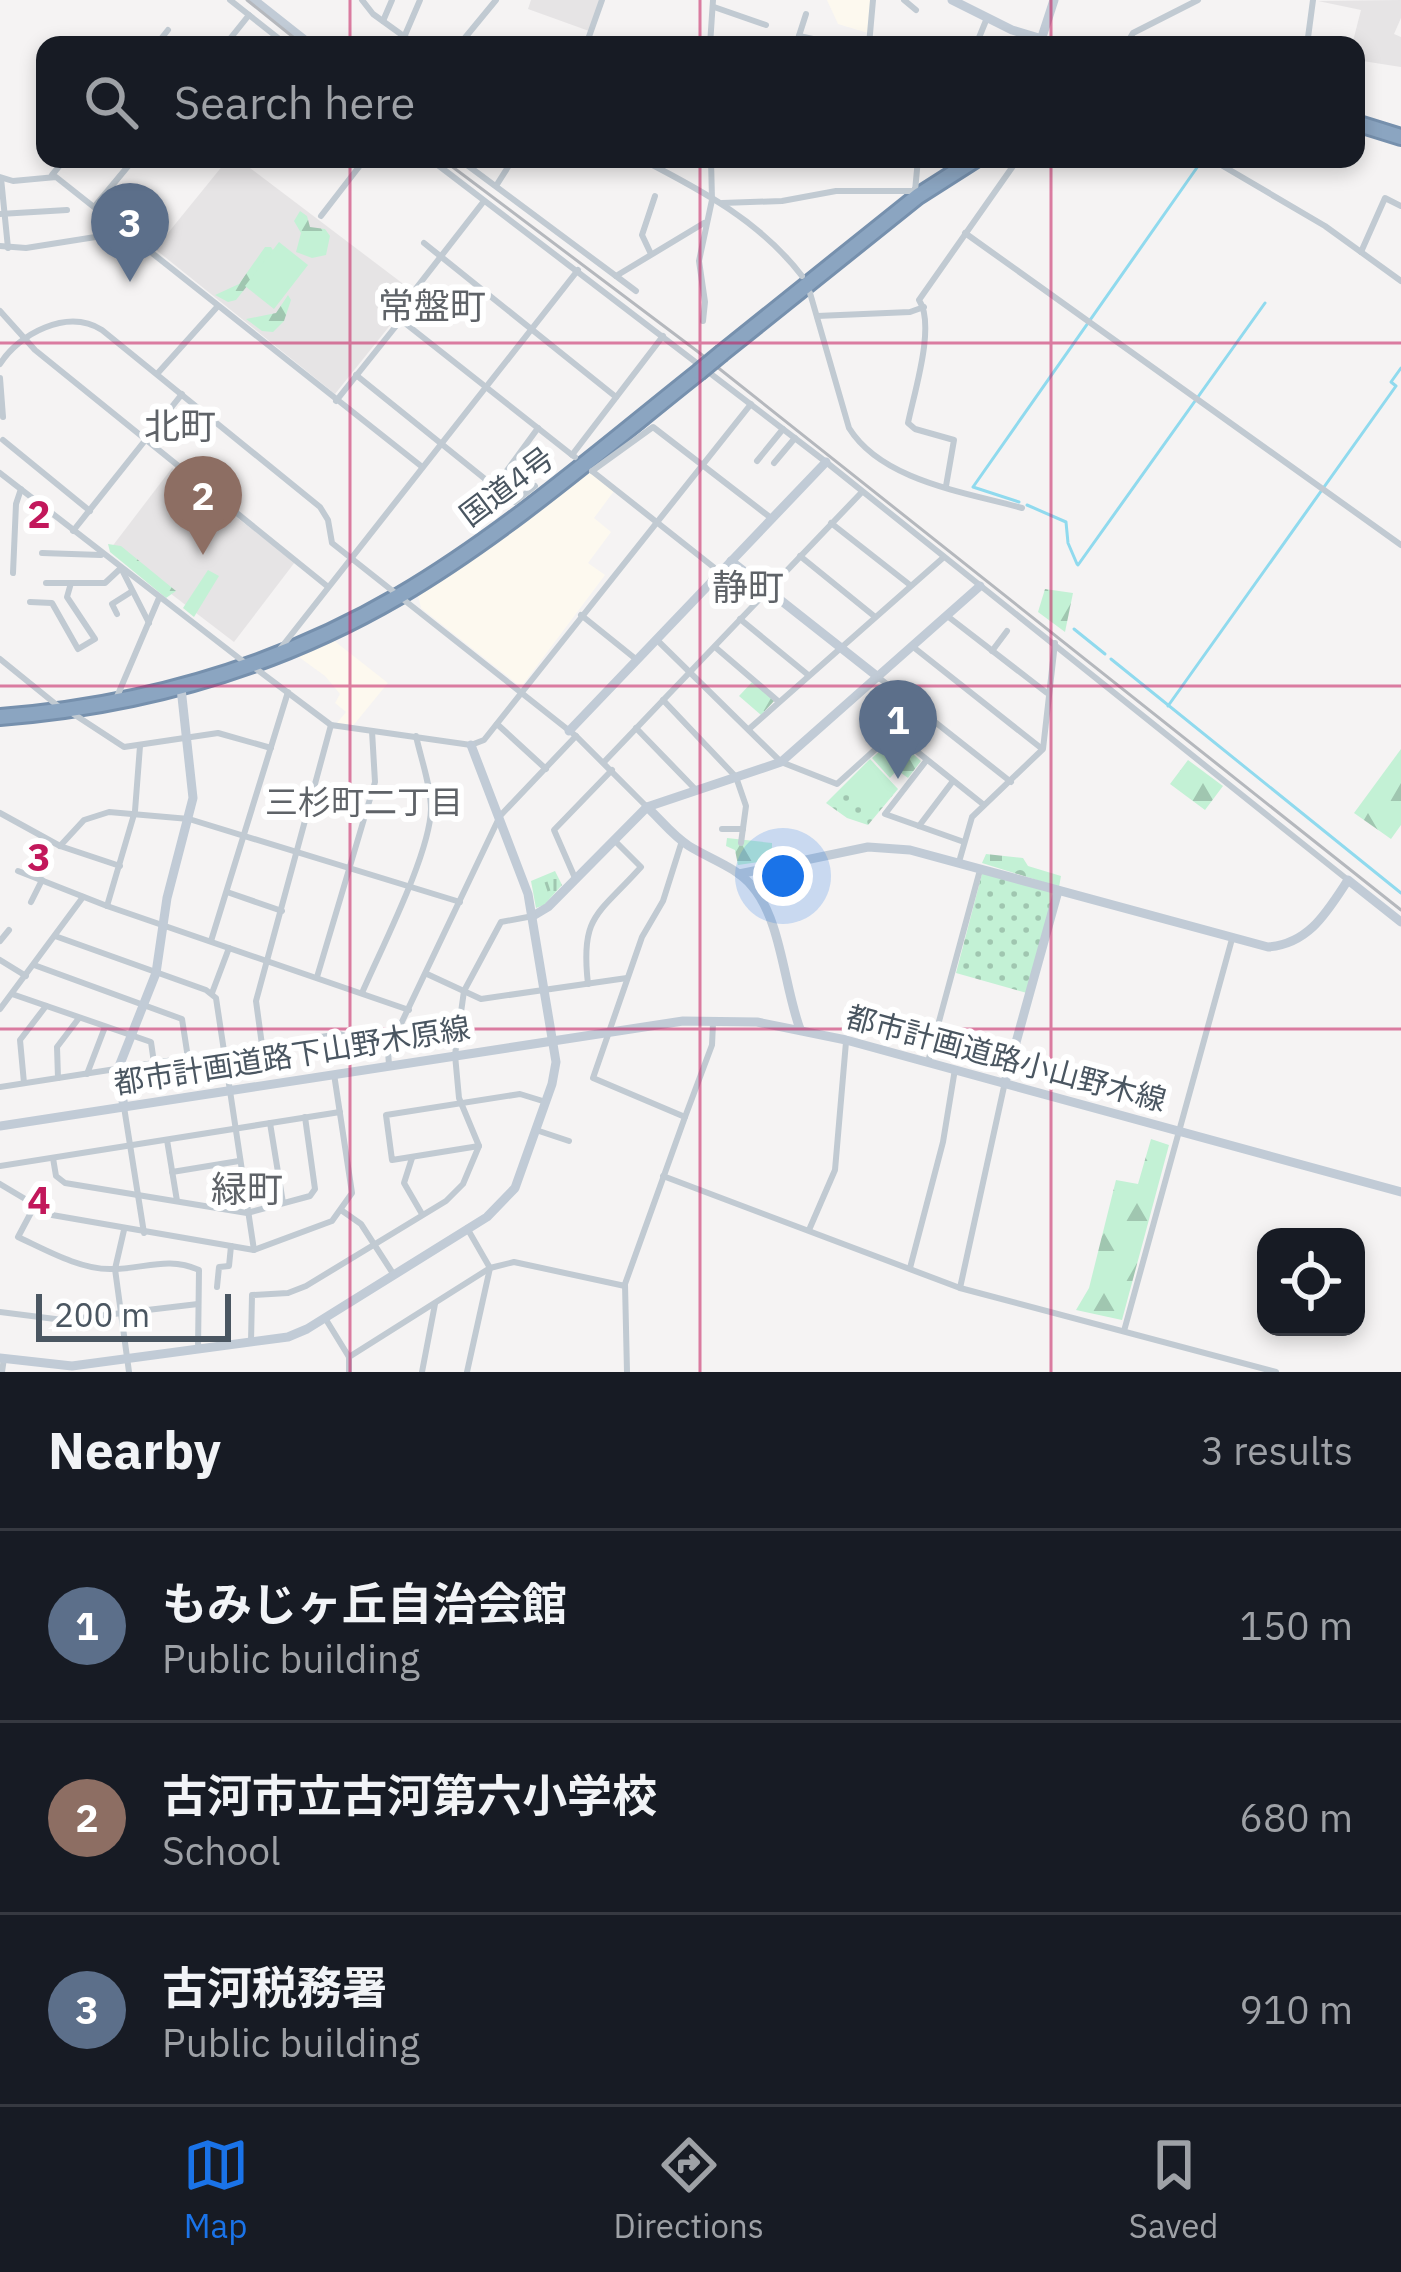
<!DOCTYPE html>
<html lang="en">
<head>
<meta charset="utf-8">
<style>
  body { margin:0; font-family:"IBM Plex Sans","Noto Sans JP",sans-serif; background:#242831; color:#f1f3f6 }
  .controls { position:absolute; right:36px; bottom:36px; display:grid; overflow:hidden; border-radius:24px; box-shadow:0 6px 18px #0003 }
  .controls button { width:108px; height:108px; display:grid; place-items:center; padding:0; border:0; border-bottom:3px solid #363941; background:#171b24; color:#f1f3f6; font:60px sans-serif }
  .scale { position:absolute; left:36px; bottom:30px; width:195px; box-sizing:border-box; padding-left:12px; border:6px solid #4a5661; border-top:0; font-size:33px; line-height:42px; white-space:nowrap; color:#4a5661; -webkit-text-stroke:9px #fff; paint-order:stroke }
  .you { position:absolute; left:783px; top:876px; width:42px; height:42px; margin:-30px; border:9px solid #fff; border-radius:50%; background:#1a73e8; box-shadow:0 0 0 18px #1a73e833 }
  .badge { display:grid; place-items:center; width:78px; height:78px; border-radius:50%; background:#1a73e8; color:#fff; font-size:39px; font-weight:700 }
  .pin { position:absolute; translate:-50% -99px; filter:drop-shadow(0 3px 6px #0008) }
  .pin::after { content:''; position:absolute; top:63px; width:42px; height:36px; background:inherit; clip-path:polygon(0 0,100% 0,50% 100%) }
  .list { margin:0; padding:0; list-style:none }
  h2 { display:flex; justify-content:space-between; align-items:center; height:156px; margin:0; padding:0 48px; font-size:51px }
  h2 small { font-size:39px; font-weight:400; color:#9ea1a6 }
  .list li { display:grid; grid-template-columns:78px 1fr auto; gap:36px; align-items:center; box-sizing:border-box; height:192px; padding:0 48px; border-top:3px solid #363941 }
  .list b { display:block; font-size:45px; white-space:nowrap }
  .list p { margin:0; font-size:39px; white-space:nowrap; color:#9ea1a6 }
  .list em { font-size:39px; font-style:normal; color:#9ea1a6 }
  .icon { flex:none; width:66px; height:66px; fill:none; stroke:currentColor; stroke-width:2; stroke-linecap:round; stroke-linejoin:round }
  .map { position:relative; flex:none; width:1401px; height:1372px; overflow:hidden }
  .search { position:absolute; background:#171b24; box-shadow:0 6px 18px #0003; left:36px; right:36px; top:36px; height:132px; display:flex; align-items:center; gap:30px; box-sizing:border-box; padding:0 42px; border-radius:24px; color:#9ea1a6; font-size:45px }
  .sheet { height:732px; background:#171b24 }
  nav { display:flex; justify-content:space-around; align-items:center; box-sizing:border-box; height:168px; border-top:3px solid #363941; background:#171b24; font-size:33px; color:#9ea1a6 }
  nav a { display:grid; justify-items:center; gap:6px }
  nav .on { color:#1a73e8 }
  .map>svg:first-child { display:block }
  .commercial { fill:#fdf9ef }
  .education { fill:#e6e4e5 }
  .grass { fill:url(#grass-tufts) }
  .forest { fill:url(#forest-firs) }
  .cemetery { fill:url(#cemetery-stones) }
  .park { fill:url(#park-dots) }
  .pitch { fill:#c3f1d5 }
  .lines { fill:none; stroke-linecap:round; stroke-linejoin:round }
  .stream { stroke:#90daee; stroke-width:3 }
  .highway-casing { stroke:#7690ad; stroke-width:20 }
  .street { stroke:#c1cad2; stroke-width:6 }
  .secondary { stroke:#c1cbd6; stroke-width:9 }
  .highway { stroke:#8ba5c1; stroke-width:14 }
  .rail { stroke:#b5b8bd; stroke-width:3 }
  .highway-bridge-casing { stroke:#7690ad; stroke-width:20; stroke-linecap:butt }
  .highway-bridge { stroke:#8ba5c1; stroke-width:14 }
  .grid { fill:none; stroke:#c2185b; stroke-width:3; stroke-opacity:0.55 }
  .labels { text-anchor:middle; stroke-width:12; stroke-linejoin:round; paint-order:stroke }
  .street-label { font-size:30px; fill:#4a5661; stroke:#fff }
  .neighbourhood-label { font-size:33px; fill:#5f6368; stroke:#fff }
  .quarter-label { font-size:36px; fill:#5f6368; stroke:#fff }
  .grid-label { font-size:39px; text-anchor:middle; font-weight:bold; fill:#c2185b; stroke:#fff; stroke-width:12; stroke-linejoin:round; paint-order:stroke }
</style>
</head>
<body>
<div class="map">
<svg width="1401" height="1372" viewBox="0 0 1401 1372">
  <defs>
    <pattern id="grass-tufts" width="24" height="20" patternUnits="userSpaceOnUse" patternTransform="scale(3)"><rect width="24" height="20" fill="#c3f1d5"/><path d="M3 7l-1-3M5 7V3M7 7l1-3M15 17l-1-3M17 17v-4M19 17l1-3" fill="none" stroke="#a0c6b0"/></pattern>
    <pattern id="forest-firs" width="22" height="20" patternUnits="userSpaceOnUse" patternTransform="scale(3)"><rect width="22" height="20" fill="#c3f1d5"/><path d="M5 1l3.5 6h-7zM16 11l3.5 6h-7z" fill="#a0c6b0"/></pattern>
    <pattern id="cemetery-stones" width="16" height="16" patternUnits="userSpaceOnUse" patternTransform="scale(3)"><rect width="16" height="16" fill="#c3f1d5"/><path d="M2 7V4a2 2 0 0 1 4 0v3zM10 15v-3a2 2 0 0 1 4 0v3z" fill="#a0c6b0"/></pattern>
    <pattern id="park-dots" width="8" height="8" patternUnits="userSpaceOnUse" patternTransform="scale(3)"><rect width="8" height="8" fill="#c3f1d5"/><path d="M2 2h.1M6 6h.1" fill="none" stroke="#a0c6b0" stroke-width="1.8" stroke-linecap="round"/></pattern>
  </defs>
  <rect width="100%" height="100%" fill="#f5f3f3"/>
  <g class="commercial">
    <polygon points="827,0 871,0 868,33 838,24"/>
    <polygon points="587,469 614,491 594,518 611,532 588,563 605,575 521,687 421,608 418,595"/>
    <polygon points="332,639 388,683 352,727 336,724 346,712 335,703 340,694 325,676 296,655"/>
  </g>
  <g class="education">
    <polygon points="531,0 600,0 589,31 528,9"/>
    <polygon points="1401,0 1401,18 1394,34 1401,37 1401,67 1356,60 1356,45 1352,45 1361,10 1318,1"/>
    <polygon points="228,159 238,159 410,289 408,303 335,394 155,249"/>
    <polygon points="172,468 295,562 234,642 111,548"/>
  </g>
  <polygon class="grass" points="555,871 562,885 544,905 536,908 531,881"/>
  <g class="forest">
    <polygon points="300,211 307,216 310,227 325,229 330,236 326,255 312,258 296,252 301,233 294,221"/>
    <polygon points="265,247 271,247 274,252 236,300 228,302 215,295 239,284"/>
    <polygon points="288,295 291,300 284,321 273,332 262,331 246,319 276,313"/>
    <polygon points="108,544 121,546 176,591 166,598 110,552"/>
    <polygon points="208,570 219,576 194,617 183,608"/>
    <polygon points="1045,589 1073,593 1065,632 1038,612"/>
    <polygon points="753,681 775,700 761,715 739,696"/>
    <polygon points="895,738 921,761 908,778 897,770 890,778 872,758"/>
    <polygon points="1401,749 1401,825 1391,839 1354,813"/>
    <polygon points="1188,760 1223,786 1205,810 1170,784"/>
    <polygon points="727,838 772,843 772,860 738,865 735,850 726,846"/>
    <polygon points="1151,1139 1169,1145 1122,1320 1076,1310 1089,1288 1116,1180 1138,1184"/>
  </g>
  <polygon class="cemetery" points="986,854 1023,858 1028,866 1061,876 1059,887 982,863"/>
  <g class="park">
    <polygon points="870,759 898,789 868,825 847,818 826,803"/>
    <polygon points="983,870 1055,892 1027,993 956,973"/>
  </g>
  <g class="pitch">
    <polygon points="279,242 308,265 274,309 245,286"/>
    <polygon points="873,765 895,790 872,810 850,784"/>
  </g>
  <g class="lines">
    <g class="stream">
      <polyline points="1019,502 973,487 1203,159"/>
      <polyline points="1027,505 1066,522 1068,543 1077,564"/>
      <polyline points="1078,565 1265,303"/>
      <polyline points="1074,629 1105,654"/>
      <polyline points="1111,659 1401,893"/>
      <polyline points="1168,706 1396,386 1391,382 1401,368"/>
    </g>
    <defs>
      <g id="highway">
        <polyline points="1356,123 1401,137"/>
        <polyline points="722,353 918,196 976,159"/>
        <path d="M 0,717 C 141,706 277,667 399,596 C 506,533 602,449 699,372"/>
      </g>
    </defs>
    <use href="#highway" class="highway-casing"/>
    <g class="street">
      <polyline points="230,0 287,45"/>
      <polyline points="362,0 373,14 416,45"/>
      <polyline points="904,0 916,10"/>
      <polyline points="714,7 766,25"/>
      <polyline points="383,21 392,0"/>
      <polyline points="405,35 420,0"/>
      <polyline points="799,36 841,45"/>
      <polyline points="156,45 168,30"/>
      <polyline points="225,45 249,15"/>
      <polyline points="459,45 496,0"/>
      <polyline points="586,45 602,0"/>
      <polyline points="710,45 713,0"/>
      <polyline points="796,45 806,14"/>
      <polyline points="869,45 873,0"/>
      <polyline points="976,45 987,18"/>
      <polyline points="1126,45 1133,33 1198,0"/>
      <polyline points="1307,45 1313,0"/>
      <polyline points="430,159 826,462 1348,880"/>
      <polyline points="459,159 616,276 704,223"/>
      <path d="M 641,159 C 701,190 760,221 802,276"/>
      <polyline points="1211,159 1325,226 1401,281"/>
      <polyline points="52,175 65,159"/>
      <polyline points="0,177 13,181 56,177 421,466"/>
      <polyline points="1,178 8,248"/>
      <polyline points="496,186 513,159"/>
      <polyline points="915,191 918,159"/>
      <polyline points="722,203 782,201 836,191 915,191"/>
      <polyline points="95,206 134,159"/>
      <polyline points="0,214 67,210"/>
      <polyline points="321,216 365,159"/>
      <polyline points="965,233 1401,545"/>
      <polyline points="424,243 616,397"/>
      <polyline points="0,246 26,248 127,232"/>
      <polyline points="1361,252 1385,198 1401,206"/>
      <polyline points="651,254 642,235 655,196"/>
      <polyline points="616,276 636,291"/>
      <path d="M 810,293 L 849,428 C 882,481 965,492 1022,508"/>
      <polyline points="0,311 35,350 327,586"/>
      <polyline points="817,316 910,312 924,307"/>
      <polyline points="401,320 572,455"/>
      <polyline points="703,321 705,302 699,261 712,200 711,159"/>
      <path d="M 0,364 C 19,334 67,308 102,330 L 320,507 L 328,520 L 332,543 L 576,736 L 647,807"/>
      <polyline points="157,374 218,306"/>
      <polyline points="356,375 495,487 480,506"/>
      <polyline points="0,378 3,417"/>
      <polyline points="336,401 408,311 414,291 484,201"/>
      <polyline points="3,440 90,511"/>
      <polyline points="575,457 572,455 663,336"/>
      <polyline points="757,461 783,429"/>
      <polyline points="774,463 795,438"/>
      <polyline points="592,471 653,427 771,518"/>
      <polyline points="592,471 721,573"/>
      <polyline points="0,473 244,662"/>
      <polyline points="535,486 515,502 495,487 538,428"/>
      <path d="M 946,486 L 954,440 L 915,429 L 908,423 C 914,393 936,325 919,300 L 1018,159"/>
      <polyline points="831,523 910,585"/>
      <polyline points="73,531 182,394"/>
      <polyline points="42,553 101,555"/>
      <polyline points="800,556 874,616"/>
      <polyline points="13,573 16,504 21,489"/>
      <polyline points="46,583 105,583 121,568 149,623"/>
      <polyline points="30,602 52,603 78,649 95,639 67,597 71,583"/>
      <polyline points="117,614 112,604 131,592"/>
      <polyline points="581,615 637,660"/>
      <polyline points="946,615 1047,693"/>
      <polyline points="740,619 807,674"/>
      <polyline points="657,640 781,762 837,784 920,709"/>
      <polyline points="912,646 1041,748"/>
      <polyline points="715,647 778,701"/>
      <polyline points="280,649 578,270"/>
      <polyline points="992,651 1007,631"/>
      <polyline points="0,659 58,706"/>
      <polyline points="255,668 331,725 471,745 484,740 751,404"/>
      <polyline points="878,677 1011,782"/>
      <polyline points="116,699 159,598"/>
      <polyline points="663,700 736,777 746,806 741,843"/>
      <polyline points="69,711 124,747 218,733 271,748"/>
      <polyline points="497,724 546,769"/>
      <polyline points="636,728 696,790"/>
      <polyline points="749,729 944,557"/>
      <polyline points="895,734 984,805"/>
      <polyline points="926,761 885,814 964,842"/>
      <polyline points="604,762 861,493"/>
      <polyline points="0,813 60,846 120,866"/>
      <polyline points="919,826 953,781"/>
      <polyline points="722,829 743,829"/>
      <polyline points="60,846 84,820 109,812 189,819 460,902"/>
      <polyline points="959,862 972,817 1043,749 1055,643"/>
      <polyline points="18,871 107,906 409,1010"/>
      <polyline points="575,878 554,830 612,770"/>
      <polyline points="227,892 282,911"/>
      <polyline points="31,902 42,880"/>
      <polyline points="107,906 135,811 140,746"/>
      <polyline points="55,936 206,990 216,998 254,1250"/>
      <polyline points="0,941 9,930"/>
      <polyline points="211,941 288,692"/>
      <polyline points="0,960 26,976"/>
      <polyline points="34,965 182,1019 188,1058"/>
      <polyline points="427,974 481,999 627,978"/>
      <polyline points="317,977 375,782 372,731"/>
      <path d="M 588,984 C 580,915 598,915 641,867 L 614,840"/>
      <polyline points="212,993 229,948"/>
      <path d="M 362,993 C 381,949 430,854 431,809 C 431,786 421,759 416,736"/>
      <polyline points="12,994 151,1042 154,1063"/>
      <polyline points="0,1009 83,897"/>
      <polyline points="262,1045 256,1001 331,725"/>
      <polyline points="928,1062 980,870"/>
      <polyline points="389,1065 388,1051 500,816 576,736"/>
      <polyline points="87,1074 105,1027"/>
      <polyline points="58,1078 57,1047 79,1018"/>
      <polyline points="24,1083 20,1040 46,1006"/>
      <polyline points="0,1087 340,1034 388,1051"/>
      <polyline points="124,1107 144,1233"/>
      <polyline points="685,1117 712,1045 713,1023"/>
      <polyline points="270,1123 283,1203"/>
      <polyline points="536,1130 569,1141"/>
      <polyline points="167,1140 177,1201"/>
      <polyline points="479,1146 392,1160 386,1115 520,1094 546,1102"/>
      <polyline points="53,1158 56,1176 65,1183 247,1213 310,1196 315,1189 305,1117"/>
      <polyline points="412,1158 404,1183 422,1214"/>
      <polyline points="0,1166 340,1112"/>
      <polyline points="172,1172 239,1161"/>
      <polyline points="663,1176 960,1288 1276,1372"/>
      <polyline points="0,1184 52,1215 254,1250 332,1221 352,1193 334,1074"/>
      <path d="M 35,1205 L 18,1237 C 46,1250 81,1270 112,1269 C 144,1269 168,1256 199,1270 L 198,1350"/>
      <polyline points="341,1210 361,1224 394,1275"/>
      <polyline points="124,1230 115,1269 129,1372"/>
      <polyline points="809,1230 835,1170 846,1042"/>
      <polyline points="910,1268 943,1142 955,1069"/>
      <polyline points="217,1287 219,1267 229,1266 231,1246"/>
      <polyline points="960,1288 1005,1082"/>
      <polyline points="0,1312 63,1320 198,1304"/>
      <polyline points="325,1318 349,1357 349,1372"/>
      <polyline points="1124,1331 1232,939"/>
      <polyline points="251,1342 252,1295 288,1293 306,1286 446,1201 463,1184 479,1146 459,1098 455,1055 464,991 501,922 533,916"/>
      <polyline points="349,1357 490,1268 514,1262 625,1286"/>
      <polyline points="2,1372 4,1358"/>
      <polyline points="422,1372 435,1304"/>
      <polyline points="467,1372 490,1268 467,1228"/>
      <polyline points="627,1372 625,1284 685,1117 593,1078 642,937 663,901 682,841"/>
    </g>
    <g class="secondary">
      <polyline points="254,0 311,45"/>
      <polyline points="952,0 1012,30 1062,45"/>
      <polyline points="1041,40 1054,0"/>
      <polyline points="731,561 878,677"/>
      <polyline points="569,731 826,462"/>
      <path d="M 647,807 C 661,820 673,836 689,846 C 710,859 736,867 752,886 C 781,919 784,986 800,1029"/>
      <path d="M 739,874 L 868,847 L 910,850 L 1268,947 C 1309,944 1327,912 1348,880 L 1401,922"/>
      <polyline points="533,916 548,907 647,807 781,762 980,586"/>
      <polyline points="1005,1082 1058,891"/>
      <polyline points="124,1107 118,1069 156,973 167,898 193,798 181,688"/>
      <polyline points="0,1126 683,1021 757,1022 846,1040 1401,1192"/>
      <polyline points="0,1358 72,1366 288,1337 307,1329 487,1217 515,1188 552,1084 556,1062 528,894 471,745"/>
    </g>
    <use href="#highway" class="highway"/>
    <g class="rail">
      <polyline points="247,0 303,45"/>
      <polyline points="442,159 697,351 1401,910"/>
    </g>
    <defs>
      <polyline id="highway-bridge" points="699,372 722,353"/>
    </defs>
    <use href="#highway-bridge" class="highway-bridge-casing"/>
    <use href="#highway-bridge" class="highway-bridge"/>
  </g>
  <path class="grid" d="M 350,0 L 350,45M 700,0 L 700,45M 1051,0 L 1051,45M 350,159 L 350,1372M 700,159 L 700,1372M 1051,159 L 1051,1372M 0,343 L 1401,343M 0,686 L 1401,686M 0,1029 L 1401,1029"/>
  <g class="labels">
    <g class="street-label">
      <text transform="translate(507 487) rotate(-37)" y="10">国道4号</text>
      <text transform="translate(292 1056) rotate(-9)" y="10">都市計画道路下山野木原線</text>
      <text transform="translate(1006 1059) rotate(15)" y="10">都市計画道路小山野木線</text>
    </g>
    <g class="neighbourhood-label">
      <text x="364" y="814">三杉町二丁目</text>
    </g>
    <g class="quarter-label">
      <text x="432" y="319">常盤町</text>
      <text x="180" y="439">北町</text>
      <text x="748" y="600">静町</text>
      <text x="247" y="1202">緑町</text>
    </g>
  </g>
  <g class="grid-label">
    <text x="39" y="528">2</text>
    <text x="39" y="871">3</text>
    <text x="39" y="1214">4</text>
  </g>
</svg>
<div class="controls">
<button><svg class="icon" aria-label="locate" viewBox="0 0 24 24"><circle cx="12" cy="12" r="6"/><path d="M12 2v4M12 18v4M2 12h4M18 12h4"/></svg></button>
</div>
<div class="scale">200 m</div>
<div class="you"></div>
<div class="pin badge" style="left:898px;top:779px;background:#5c6f8a">1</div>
<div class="pin badge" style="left:203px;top:555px;background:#8d6e63">2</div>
<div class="pin badge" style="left:130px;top:282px;background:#5c6f8a">3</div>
<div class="search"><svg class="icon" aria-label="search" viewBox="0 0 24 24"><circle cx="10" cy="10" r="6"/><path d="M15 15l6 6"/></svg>Search here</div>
</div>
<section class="sheet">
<h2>Nearby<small>3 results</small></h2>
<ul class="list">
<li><span class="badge" style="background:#5c6f8a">1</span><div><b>もみじヶ丘自治会館</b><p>Public building</p></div><em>150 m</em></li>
<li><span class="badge" style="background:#8d6e63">2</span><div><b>古河市立古河第六小学校</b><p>School</p></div><em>680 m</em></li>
<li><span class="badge" style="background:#5c6f8a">3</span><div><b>古河税務署</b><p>Public building</p></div><em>910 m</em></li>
</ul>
</section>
<nav>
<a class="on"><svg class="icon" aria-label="map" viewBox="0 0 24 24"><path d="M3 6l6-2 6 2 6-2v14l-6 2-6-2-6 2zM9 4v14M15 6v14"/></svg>Map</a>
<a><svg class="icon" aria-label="directions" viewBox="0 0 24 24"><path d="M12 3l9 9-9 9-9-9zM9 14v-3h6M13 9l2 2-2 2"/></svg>Directions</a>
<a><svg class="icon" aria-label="saved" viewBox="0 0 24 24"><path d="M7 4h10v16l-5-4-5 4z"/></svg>Saved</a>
</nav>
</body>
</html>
